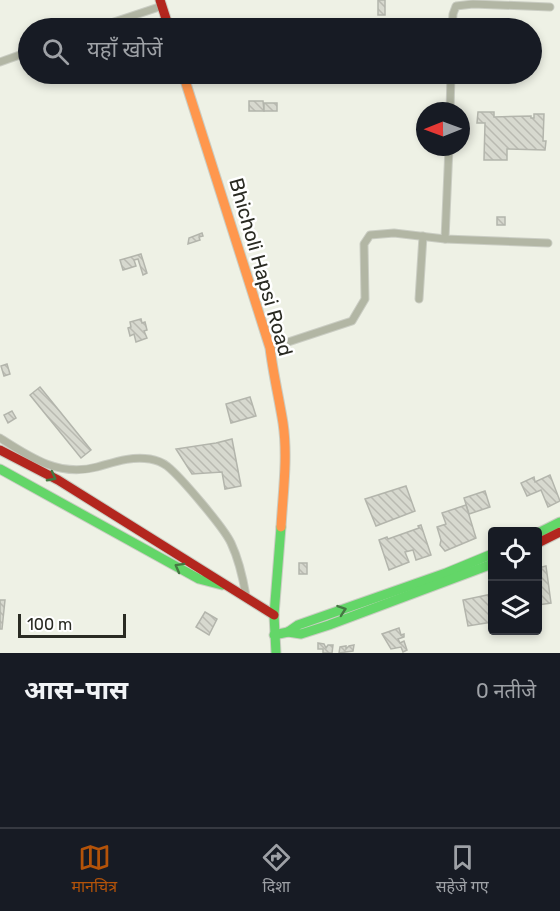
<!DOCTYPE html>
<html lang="hi">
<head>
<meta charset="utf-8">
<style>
  body { margin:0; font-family:Rubik,"Noto Sans Devanagari",sans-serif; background:#242831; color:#f1f3f6 }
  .controls { position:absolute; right:18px; bottom:18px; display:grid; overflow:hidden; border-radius:6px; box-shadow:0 3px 9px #0003 }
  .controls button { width:54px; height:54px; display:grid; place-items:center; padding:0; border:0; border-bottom:2px solid #363941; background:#171b24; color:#f1f3f6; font:30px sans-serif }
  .compass { position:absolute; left:416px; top:102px; width:54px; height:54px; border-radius:50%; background:#171b24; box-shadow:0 3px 9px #0003; rotate:269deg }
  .scale { position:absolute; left:18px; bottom:15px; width:108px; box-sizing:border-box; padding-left:6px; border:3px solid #2a2b23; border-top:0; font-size:16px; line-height:21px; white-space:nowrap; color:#2a2b23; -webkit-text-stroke:4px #fff; paint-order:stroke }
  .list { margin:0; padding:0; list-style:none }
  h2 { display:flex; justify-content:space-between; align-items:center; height:78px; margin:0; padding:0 24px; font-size:26px }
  h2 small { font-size:20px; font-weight:400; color:#9ea1a6 }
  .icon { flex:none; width:33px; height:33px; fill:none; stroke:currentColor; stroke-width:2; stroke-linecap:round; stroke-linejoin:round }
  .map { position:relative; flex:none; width:560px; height:653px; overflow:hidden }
  .search { position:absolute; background:#171b24; box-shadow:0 3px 9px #0003; left:18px; right:18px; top:18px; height:66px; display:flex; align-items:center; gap:15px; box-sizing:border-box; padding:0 21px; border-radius:33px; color:#9ea1a6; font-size:22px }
  .sheet { height:174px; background:#171b24 }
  nav { display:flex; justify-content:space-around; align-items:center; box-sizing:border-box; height:84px; border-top:2px solid #363941; background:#171b24; font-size:16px; color:#9ea1a6 }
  nav a { display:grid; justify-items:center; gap:3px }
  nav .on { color:#b45309 }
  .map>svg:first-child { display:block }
  .building { fill:url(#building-back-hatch); stroke:#b3b5ac; stroke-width:1.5 }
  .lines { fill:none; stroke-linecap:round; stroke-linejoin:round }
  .street-casing { stroke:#cacdc3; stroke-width:9 }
  .fast-casing { stroke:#cacdc3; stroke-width:11 }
  .slow-casing { stroke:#cacdc3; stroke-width:11 }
  .jam-casing { stroke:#cacdc3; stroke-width:11 }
  .street { stroke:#b2b6a4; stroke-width:7 }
  .fast { stroke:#63d668; stroke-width:9 }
  .slow { stroke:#ff974d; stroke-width:9 }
  .jam { stroke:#b3261e; stroke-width:9 }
  .oneway { stroke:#447842 }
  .labels { text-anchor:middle; stroke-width:5; stroke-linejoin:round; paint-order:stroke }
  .street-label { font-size:20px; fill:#2a2b23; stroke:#fff }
</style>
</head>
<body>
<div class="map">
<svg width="560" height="653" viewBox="0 0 560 653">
  <defs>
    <pattern id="building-back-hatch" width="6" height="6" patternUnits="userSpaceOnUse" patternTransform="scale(1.5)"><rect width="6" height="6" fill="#d7d9cf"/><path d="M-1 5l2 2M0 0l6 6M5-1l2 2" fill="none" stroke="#b9bab1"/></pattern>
  </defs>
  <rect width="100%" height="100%" fill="#eef1e5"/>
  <g class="building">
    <rect x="378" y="0" width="7" height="15"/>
    <polygon points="249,101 263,101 264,111 249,111"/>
    <rect x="264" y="103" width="13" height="8"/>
    <polygon points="478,112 494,112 494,117 531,116 531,118 534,118 534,114 544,114 543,141 546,141 545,150 507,149 507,160 484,160 485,123 477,123"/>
    <rect x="497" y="217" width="8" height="8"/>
    <polygon points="202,233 203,236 199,237 200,240 188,244 189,238"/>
    <polygon points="141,254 147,273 143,275 138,259 134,260 136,266 123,270 120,260"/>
    <polygon points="141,319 142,323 145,322 147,330 144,331 147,338 136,342 134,334 130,336 128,328 131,327 130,322"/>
    <polygon points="7,364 10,374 4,376 1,366"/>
    <polygon points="40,387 91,450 81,458 30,395"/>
    <polygon points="250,397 256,416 231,423 226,404"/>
    <polygon points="12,411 16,418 8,423 4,415"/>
    <polygon points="232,439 241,486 225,489 222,472 192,474 176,449 216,443"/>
    <polygon points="550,475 560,501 548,507 541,490 527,496 521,483 534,477 535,482"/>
    <polygon points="406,486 415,511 376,526 365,499"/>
    <polygon points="485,491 490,507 469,514 464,498"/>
    <polygon points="466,505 476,538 445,551 440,545 441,540 437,527 446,524 442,513"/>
    <polygon points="421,525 431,555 416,560 413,550 405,552 409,562 389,570 379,540 387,537 388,539 419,528 418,526"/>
    <rect x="299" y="563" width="8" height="11"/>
    <polygon points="546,566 551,603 538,605 538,568"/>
    <polygon points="492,594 492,622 468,626 463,600"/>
    <polygon points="0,600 5,600 2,629 0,629"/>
    <polygon points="205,612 217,619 209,635 196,627"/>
    <polygon points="399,628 401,635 404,634 404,637 398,639 400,643 404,641 407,650 403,652 401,647 391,649 382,634"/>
    <polygon points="318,643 324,644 326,648 328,645 333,645 332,653 323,653 323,649 318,649"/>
    <polygon points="354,645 353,651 339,653 340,647 346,646 346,649 349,646"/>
  </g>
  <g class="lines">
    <defs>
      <g id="street">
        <polyline points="96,28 162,6"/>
        <polyline points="452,28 453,14 456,6 473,4 550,7"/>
        <polyline points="0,62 28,52"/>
        <polyline points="450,111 451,74"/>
        <polyline points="445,239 449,147"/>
        <polyline points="419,299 423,236"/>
        <polyline points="270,348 352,321 365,299 364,244 370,235 394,233 445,239 548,243"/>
        <path d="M 0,438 C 31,458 59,477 97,467 C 115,462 131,456 150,459 C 156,460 163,463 167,466 C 181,477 224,528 231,543 C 239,560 243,578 246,596"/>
      </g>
      <g id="fast">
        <polyline points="0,469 199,579 222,585"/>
        <polyline points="538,533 560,522"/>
        <polyline points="288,632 298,625 446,573 492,554"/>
        <polyline points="274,635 288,632 301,634 329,625 492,564"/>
        <polyline points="276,653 274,615 281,527"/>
      </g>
      <path id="slow" d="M 183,74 L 270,348 C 273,373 279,398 283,423 C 288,457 283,492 281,527"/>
      <g id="jam">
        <polyline points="160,0 169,28"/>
        <polyline points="0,450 58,480 274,615"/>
        <polyline points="538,543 560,532"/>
      </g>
    </defs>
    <use href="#street" class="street-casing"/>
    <use href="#fast" class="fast-casing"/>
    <use href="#slow" class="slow-casing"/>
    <use href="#jam" class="jam-casing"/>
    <use href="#street" class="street"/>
    <use href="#fast" class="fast"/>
    <use href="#slow" class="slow"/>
    <use href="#jam" class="jam"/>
  </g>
  <defs><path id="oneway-chevron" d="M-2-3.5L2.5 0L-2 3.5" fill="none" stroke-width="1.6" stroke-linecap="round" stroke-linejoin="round" transform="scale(1.5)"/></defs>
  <g class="oneway">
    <use href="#oneway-chevron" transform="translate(52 477) rotate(28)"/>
    <use href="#oneway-chevron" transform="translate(179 567) rotate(-151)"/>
    <use href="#oneway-chevron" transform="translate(342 610) rotate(-19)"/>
  </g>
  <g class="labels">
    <g class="street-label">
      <text transform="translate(261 267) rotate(74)" y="7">Bhicholi Hapsi Road</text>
    </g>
  </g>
</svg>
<div class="controls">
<button><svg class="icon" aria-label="locate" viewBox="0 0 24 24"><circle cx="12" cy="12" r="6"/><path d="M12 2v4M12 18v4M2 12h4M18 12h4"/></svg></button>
<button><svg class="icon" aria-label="layers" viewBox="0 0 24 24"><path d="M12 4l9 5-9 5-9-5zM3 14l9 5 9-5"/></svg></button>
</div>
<svg class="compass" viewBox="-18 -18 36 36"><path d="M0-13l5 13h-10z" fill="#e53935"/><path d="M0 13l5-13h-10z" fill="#9ea1a6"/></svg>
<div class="scale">100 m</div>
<div class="search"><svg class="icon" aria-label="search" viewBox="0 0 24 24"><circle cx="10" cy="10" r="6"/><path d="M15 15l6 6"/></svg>यहाँ खोजें</div>
</div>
<section class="sheet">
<h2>आस-पास<small>0 नतीजे</small></h2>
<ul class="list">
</ul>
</section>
<nav>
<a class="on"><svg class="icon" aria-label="map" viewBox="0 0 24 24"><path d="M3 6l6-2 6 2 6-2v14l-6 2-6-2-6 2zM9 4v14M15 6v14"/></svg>मानचित्र</a>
<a><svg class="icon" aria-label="directions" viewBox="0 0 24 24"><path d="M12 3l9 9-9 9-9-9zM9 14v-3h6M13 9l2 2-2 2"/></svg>दिशा</a>
<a><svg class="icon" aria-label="saved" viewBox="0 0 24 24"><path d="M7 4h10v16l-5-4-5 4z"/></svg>सहेजे गए</a>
</nav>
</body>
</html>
